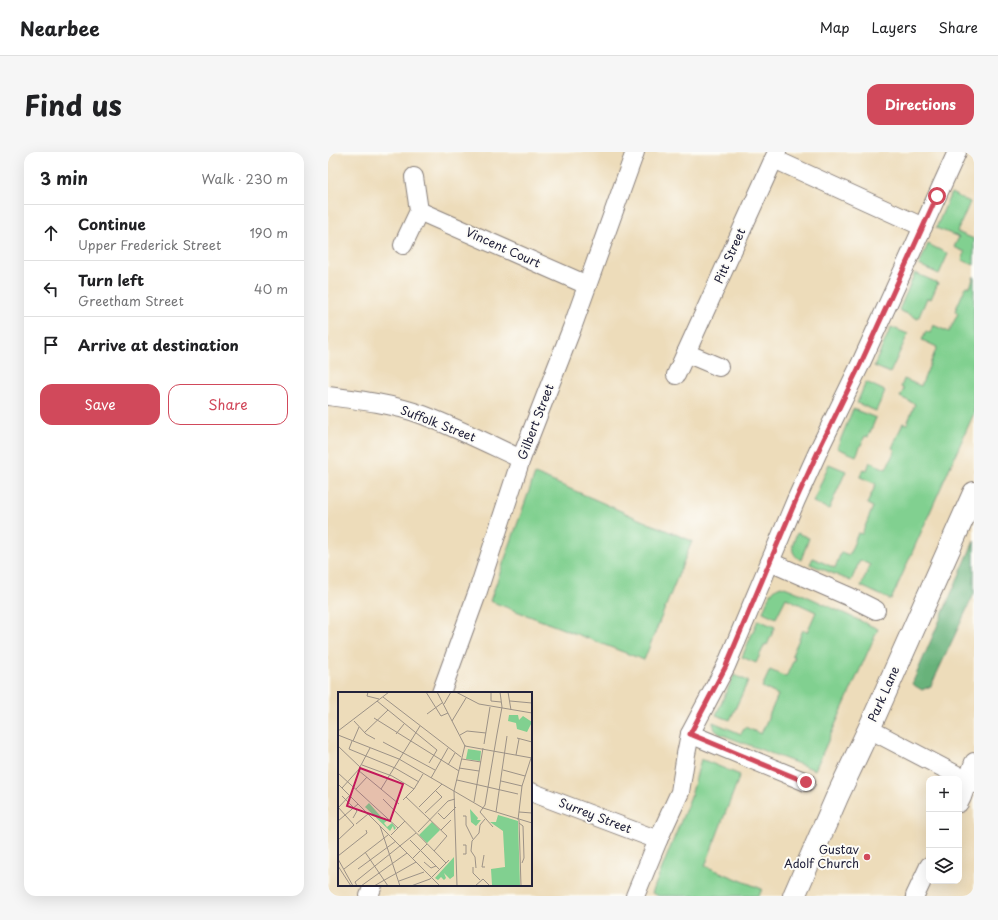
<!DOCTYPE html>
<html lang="en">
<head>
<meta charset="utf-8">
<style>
  body { margin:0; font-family:"Playpen Sans",sans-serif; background:#f6f6f6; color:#202124 }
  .controls { position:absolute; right:12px; bottom:12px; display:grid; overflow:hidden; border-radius:8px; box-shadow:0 4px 16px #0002 }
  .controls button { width:36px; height:36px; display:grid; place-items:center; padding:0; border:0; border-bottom:1px solid #e0e0e0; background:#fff; color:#202124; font:20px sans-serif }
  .stop { position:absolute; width:12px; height:12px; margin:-9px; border:3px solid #d1495b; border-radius:50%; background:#fff }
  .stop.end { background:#d1495b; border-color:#fff; box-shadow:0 1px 4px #0008 }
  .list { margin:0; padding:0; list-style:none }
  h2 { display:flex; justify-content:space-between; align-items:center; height:52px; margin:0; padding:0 16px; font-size:17px }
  h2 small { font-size:13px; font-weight:400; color:#757577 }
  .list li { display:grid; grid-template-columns:26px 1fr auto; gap:12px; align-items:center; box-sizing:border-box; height:56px; padding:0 16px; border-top:1px solid #e0e0e0 }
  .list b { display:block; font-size:15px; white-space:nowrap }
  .list p { margin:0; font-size:13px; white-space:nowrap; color:#757577 }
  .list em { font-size:13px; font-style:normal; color:#757577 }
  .actions { display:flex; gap:8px; padding:12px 16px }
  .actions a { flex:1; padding:9px 0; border:1px solid #d1495b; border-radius:12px; text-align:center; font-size:14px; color:#d1495b }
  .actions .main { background:#d1495b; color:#fff }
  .icon { flex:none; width:22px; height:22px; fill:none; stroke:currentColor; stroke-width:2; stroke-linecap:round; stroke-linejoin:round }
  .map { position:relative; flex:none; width:646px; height:744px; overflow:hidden; border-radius:12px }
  header { display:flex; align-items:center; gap:24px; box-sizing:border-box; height:56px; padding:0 20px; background:#fff; border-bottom:1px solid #e0e0e0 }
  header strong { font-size:19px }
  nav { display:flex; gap:22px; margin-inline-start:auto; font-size:14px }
  .intro { display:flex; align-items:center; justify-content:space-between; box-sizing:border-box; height:96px; padding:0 24px }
  h1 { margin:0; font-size:28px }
  .button { padding:10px 18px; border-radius:12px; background:#d1495b; color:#fff; font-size:14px; font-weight:700 }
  main { display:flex; gap:24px; padding:0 24px }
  aside { flex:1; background:#fff; border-radius:12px; box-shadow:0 4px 16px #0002 }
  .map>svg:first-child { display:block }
  .green { fill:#81d090; stroke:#527966 }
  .forest { fill:#68b27a; stroke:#456a5a }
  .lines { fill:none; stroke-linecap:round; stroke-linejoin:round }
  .street-casing { stroke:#887f7a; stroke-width:20 }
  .primary-casing { stroke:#887f7a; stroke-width:24 }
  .street { stroke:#fff; stroke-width:18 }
  .primary { stroke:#fff; stroke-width:22 }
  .route { stroke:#d1495b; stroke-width:5 }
  .poi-dot { fill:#d1495b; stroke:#fdfcf7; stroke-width:1.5 }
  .labels { text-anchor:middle; stroke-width:4; stroke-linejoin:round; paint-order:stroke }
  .street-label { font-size:12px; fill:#22223b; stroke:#fdfcf7 }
  .poi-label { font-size:12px; fill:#22223b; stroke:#fdfcf7; text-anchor:end }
  .inset-road { fill:none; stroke:#9c9287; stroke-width:1 }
  .view { fill:#c2185b; fill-opacity:0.15; stroke:#c2185b; stroke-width:2 }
  .inset-edge { fill:none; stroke:#22223b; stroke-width:2 }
</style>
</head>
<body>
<header>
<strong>Nearbee</strong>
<nav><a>Map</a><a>Layers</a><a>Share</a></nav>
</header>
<div class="intro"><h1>Find us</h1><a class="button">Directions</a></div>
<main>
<aside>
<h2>3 min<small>Walk · 230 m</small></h2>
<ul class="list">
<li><svg class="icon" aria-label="ahead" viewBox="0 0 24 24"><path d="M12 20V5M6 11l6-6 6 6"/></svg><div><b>Continue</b><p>Upper Frederick Street</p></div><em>190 m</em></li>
<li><svg class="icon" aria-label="left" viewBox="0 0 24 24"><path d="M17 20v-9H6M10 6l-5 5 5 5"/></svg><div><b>Turn left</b><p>Greetham Street</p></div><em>40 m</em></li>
<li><svg class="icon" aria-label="arrive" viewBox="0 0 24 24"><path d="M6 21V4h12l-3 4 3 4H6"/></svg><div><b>Arrive at destination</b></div></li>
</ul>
<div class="actions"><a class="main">Save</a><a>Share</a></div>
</aside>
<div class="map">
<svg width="646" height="744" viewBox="0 0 646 744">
  <rect width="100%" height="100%" fill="#fdfcf7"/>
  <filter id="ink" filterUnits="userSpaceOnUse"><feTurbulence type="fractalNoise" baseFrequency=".025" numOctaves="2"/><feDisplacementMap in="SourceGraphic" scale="8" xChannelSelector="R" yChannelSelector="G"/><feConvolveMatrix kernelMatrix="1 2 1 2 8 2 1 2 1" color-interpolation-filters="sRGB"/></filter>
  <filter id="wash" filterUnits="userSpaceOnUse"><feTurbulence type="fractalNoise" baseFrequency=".012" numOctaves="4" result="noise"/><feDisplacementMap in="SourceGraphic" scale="16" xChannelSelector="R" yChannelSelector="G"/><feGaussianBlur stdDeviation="0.9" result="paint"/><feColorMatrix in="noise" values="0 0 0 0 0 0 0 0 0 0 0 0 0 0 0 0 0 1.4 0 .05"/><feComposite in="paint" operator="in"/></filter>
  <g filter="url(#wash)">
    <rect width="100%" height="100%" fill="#eddcba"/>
    <g class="green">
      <polygon points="623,41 642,50 629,80 646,87 646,113 634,108 637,100 626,95 631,85 608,76"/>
      <polygon points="600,92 620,102 611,122 591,113"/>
      <polygon points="587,121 610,131 603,147 599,146 590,167 571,158"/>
      <polygon points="646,124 646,261 563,448 533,434 542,413 532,408 523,429 482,412 485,406 507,416 513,400 521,403 530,381 534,382 545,355 539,352 548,332 532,325 535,317 539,318 542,310 558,317 567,298 564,296 575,271 579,272 587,252 572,245 576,237 573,235 576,227 593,234 609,195 594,188 598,179 602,181 605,173 621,180 630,161 627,159 638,134 642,135"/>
      <polygon points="563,175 580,182 562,221 546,214"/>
      <polygon points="538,230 557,239 548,259 529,251"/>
      <polygon points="525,257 548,266 540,285 537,284 528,304 509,296"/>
      <polygon points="501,312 518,319 501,357 485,350"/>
      <polygon points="207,322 266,347 313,368 364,389 316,508 162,449"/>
      <path d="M 469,381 L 481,386 L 473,408 C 460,401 465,391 469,381 Z"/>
      <path d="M 453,434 L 459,436 L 476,443 L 550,477 L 487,618 L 392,582 L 387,578 L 385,571 L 385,570 L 413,582 L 417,575 L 433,582 L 450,543 L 434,535 L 442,518 L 458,525 L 467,505 L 464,503 L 475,478 L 479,480 L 488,460 L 458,446 L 448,466 L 435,460 C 439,450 442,437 453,434 Z"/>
      <polygon points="430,468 447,475 439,493 437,492 428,511 414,505"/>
      <polygon points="406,523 420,529 402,568 388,563"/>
      <polygon points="373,607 412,623 377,714 434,737 431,744 331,744 324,741 363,644"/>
    </g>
    <polygon class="forest" points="646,389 646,442 603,534 594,538 584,532"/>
  </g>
  <g filter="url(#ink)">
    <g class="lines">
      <defs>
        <g id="street">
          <polyline points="446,7 595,75"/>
          <polyline points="91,59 259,133"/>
          <polyline points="75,93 91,59 86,25"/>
          <polyline points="358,201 391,215"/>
          <polyline points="348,223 449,0"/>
          <path d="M 0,244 C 32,248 65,252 95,263 C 129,276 161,292 193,307"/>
          <polyline points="442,410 522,445 548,458"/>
          <polyline points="113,541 150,439 193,307 244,176 307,0"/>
          <polyline points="541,577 646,632"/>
          <polyline points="362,582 478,630"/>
          <polyline points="203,640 330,688"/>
          <polyline points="631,651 634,645 646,610"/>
          <polyline points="41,744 45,733"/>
          <polyline points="307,744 330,688 352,640 358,602 362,582 398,514 468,348 493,293 532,213 629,0"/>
          <polyline points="587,744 601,714"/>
        </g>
        <polyline id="primary" points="466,744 509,645 541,577 646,341"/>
      </defs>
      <use href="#street" class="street-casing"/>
      <use href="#primary" class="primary-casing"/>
      <use href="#street" class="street"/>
      <use href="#primary" class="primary"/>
    </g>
  </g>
  <g class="lines" filter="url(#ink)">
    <polyline class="route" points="478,630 362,582 398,514 468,348 493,293 532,213 609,44"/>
  </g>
  <circle class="poi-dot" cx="539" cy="705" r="4"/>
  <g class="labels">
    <g class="street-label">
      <text transform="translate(175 96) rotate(24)" y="4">Vincent Court</text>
      <text transform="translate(402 104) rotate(-66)" y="4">Pitt Street</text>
      <text transform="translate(208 270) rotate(-69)" y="4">Gilbert Street</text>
      <text transform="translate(110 272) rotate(21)" y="4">Suffolk Street</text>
      <text transform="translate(556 542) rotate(-66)" y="4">Park Lane</text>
      <text transform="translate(267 664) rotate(21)" y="4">Surrey Street</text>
    </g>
    <g class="poi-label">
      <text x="531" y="702">Gustav<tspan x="531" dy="14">Adolf Church</tspan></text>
    </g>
  </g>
  <g transform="translate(10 540)">
    <rect width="194" height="194" fill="#eddcba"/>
    <path d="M 171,23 L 180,23 L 181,28 L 185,24 L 194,30 L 189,40 L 179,37 L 178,31 L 170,29 ZM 130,57 L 143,59 L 142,69 L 128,67 ZM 31,111 L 45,127 L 50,128 L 46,131 L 49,135 L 54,131 L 58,136 L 56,138 L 55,134 L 52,139 L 27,115 ZM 132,117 L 140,126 L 139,128 L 143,128 L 138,134 L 133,130 ZM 160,123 L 180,129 L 182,194 L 154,193 L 153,177 L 167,175 L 165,139 L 152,130 L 158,130 ZM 94,130 L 102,138 L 89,151 L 81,143 ZM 116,165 L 116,184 L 112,187 L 106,181 L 108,186 L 106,188 L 103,185 L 100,188 L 97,186 Z" fill="#81d090"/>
    <path class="inset-road" d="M 30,0 L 29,4 L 41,7M 88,0 L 103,24 L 110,21M 99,0 L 127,54M 118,0 L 141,12 L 194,21M 153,0 L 153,9 L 163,10M 170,0 L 173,18M 45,5 L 123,65M 39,9 L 99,58 L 91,71M 172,9 L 194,11M 106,12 L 113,0M 89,22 L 104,11M 36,26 L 121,79M 16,29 L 28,42 L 37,47M 114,29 L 128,6M 0,39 L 51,0M 26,41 L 50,18M 58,42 L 66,32M 0,43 L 61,67 L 145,116 L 194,131M 122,43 L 129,39 L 148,41M 179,46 L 194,50M 14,49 L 11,57 L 57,76 L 81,90M 15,49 L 21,35M 45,50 L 97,78M 146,52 L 152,15M 0,54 L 22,75 L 32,56M 127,54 L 194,66M 178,63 L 181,47M 124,67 L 143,70M 24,73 L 54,84 L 76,97M 110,73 L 117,61M 121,76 L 141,79M 20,78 L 61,112M 165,78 L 187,84M 0,81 L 60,136M 93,86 L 110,56M 119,88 L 180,102M 163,89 L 184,94M 0,92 L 102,194M 4,96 L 22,76M 18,97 L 29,85M 43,97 L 82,34M 4,104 L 19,119 L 15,126M 68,105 L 109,144 L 96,159M 45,107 L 108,171M 65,108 L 76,97 L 85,82M 136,110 L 145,56M 0,115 L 16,133 L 0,148M 1,115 L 12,103M 81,115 L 104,92M 158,120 L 169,44M 181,120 L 194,121M 87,121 L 104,105 L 98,99M 100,121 L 106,127 L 118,115M 125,124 L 128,124 L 128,133 L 135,147M 180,128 L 184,94 L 194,63M 181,128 L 183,194M 0,129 L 20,112M 181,131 L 185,134 L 186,166 L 184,171M 18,132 L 30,122M 42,134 L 62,194M 155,135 L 142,120 L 147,113 L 159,42 L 164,15 L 162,0M 103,138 L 113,128M 80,140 L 110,109 L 117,107M 53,143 L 67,129M 72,148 L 102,178M 125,153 L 128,153 L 128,162 L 125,162M 27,160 L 50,194M 146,163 L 144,175 L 147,175M 0,164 L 29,141 L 28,138M 75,166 L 89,152M 0,167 L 15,194M 86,170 L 93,176 L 98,174M 0,174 L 13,194M 135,175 L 135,181 L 142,188M 138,176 L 137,165 L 133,159 L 134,149 L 141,141 L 142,133 L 147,127M 6,177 L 50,143M 20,177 L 58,149M 61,189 L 86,180M 19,194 L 17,190 L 78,141M 23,194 L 69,161M 36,194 L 78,170M 73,194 L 92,187 L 111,168M 119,194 L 116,99 L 127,53M 137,194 L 145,187 L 152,194"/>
    <path class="view" d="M 22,76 L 65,92 L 52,129 L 9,114 Z"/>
    <rect width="194" height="194" class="inset-edge"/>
  </g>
</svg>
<div class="controls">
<button>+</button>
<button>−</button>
<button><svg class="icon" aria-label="layers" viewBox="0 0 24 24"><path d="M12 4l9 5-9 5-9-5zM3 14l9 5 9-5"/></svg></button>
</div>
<div class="stop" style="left:609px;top:44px"></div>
<div class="stop end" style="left:478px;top:630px"></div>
</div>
</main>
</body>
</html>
